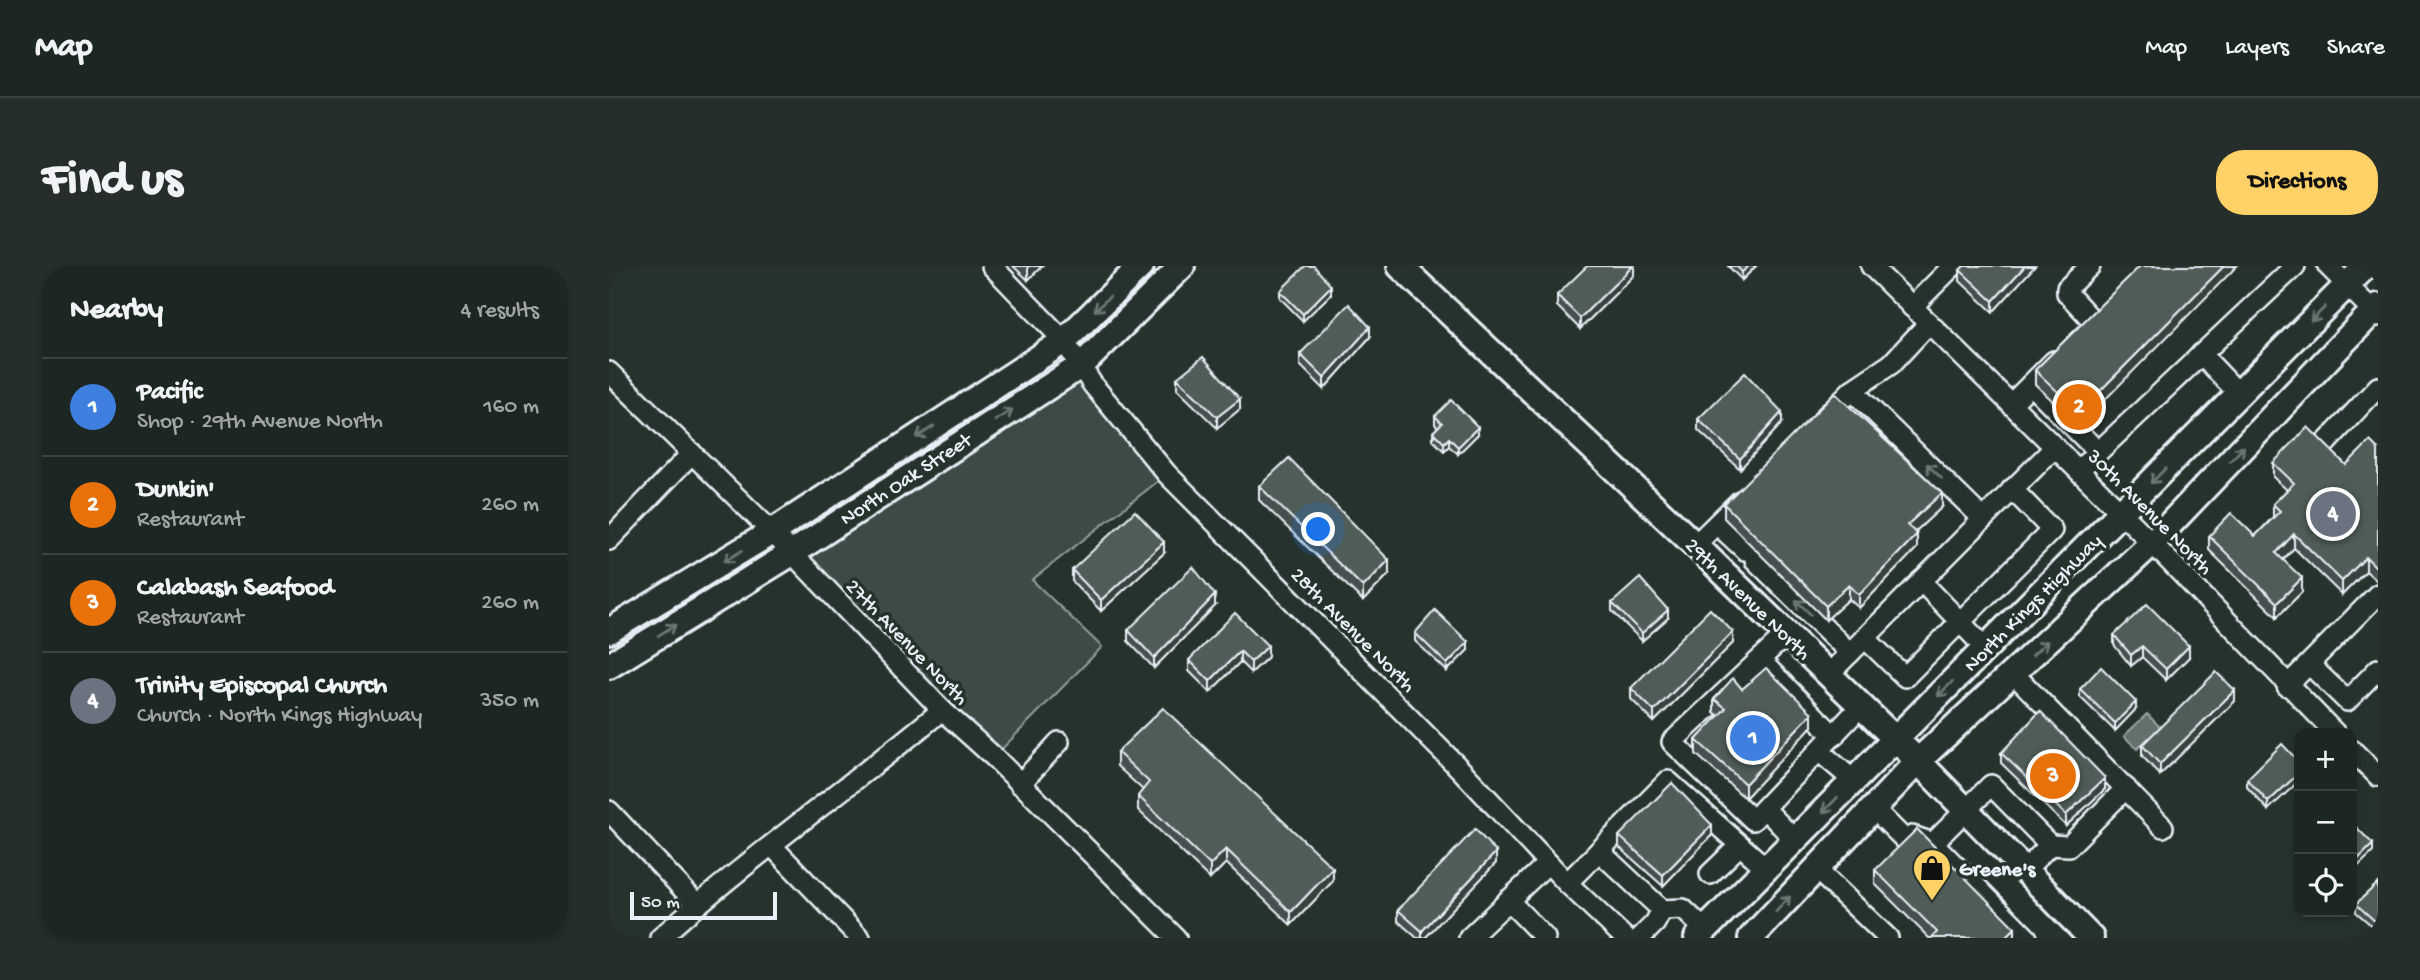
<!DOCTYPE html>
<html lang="en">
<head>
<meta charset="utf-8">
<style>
  body { margin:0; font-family:"Gochi Hand",sans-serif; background:#252e2a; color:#f1f3f6 }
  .controls { position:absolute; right:21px; bottom:21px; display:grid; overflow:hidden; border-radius:14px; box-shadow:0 4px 10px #0003 }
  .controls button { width:63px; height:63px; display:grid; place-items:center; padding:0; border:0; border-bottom:2px solid #3a4340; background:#1c2622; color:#f1f3f6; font:35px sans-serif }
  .scale { position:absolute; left:21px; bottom:18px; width:147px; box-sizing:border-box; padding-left:7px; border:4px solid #e8f1f8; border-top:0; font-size:19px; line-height:24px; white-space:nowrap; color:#e8f1f8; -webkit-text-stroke:5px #26332d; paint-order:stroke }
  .you { position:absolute; left:710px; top:264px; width:24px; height:24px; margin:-18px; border:5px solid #fff; border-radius:50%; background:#1a73e8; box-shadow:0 0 0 10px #1a73e833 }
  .badge { display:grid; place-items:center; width:46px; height:46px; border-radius:50%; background:#ffd166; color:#fff; font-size:23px; font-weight:700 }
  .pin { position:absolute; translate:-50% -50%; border:4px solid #fff; box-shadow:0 2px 7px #0006 }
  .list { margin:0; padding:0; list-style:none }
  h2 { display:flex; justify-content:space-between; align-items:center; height:91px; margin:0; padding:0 28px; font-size:30px }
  h2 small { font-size:23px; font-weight:400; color:#a0a5a5 }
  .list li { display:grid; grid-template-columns:46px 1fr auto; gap:21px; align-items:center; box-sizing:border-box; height:98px; padding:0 28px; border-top:2px solid #3a4340 }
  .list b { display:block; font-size:26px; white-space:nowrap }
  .list p { margin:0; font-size:23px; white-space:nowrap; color:#a0a5a5 }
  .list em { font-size:23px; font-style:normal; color:#a0a5a5 }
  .icon { flex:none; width:38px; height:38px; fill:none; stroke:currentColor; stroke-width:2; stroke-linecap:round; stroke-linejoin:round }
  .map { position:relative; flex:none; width:1769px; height:672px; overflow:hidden; border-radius:28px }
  header { display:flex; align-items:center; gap:42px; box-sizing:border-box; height:98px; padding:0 35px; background:#1c2622; border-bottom:2px solid #3a4340 }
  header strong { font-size:33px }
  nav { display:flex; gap:38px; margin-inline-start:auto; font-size:24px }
  .intro { display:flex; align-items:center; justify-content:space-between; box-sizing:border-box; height:168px; padding:0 42px }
  h1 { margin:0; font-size:49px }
  .button { padding:18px 32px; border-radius:28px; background:#ffd166; color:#111; font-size:24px; font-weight:700 }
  main { display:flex; gap:42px; padding:0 42px }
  aside { flex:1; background:#1c2622; border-radius:28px; box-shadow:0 4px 10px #0003 }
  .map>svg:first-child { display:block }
  .green { fill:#3e4b47; stroke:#939ea0; stroke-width:2 }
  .water { fill:#636f6d; stroke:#98a3a5; stroke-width:2 }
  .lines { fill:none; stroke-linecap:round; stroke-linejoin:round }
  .minor-casing { stroke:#e8f1f8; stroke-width:24 }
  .major-casing { stroke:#e8f1f8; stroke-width:30 }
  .minor { stroke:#26332d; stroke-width:19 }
  .major { stroke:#26332d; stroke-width:24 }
  .wall { fill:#454f4d; stroke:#e8f1f8; stroke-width:2 }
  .shaded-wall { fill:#38403e; stroke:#e8f1f8; stroke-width:2 }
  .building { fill:#505c59; stroke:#e8f1f8; stroke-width:2 }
  .oneway { stroke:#6a7674 }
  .labels { text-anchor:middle; stroke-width:7; stroke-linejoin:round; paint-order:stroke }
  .street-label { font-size:21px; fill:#e8f1f8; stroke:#26332d }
  .poi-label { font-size:21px; font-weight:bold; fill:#e8f1f8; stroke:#26332d; text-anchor:start }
</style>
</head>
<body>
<header>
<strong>Map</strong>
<nav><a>Map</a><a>Layers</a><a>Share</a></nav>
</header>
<div class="intro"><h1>Find us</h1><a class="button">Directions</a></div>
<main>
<aside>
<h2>Nearby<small>4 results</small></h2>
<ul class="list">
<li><span class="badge" style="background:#3f7fe0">1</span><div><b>Pacific</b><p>Shop · 29th Avenue North</p></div><em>160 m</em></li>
<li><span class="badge" style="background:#e8710a">2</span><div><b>Dunkin'</b><p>Restaurant</p></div><em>260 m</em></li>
<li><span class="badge" style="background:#e8710a">3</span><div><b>Calabash Seafood</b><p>Restaurant</p></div><em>260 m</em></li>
<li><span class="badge" style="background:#6b7280">4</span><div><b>Trinity Episcopal Church</b><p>Church · North Kings Highway</p></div><em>350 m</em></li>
</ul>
</aside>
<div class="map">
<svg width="1769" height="672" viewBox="0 0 1769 672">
  <rect width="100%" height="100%" fill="#26332d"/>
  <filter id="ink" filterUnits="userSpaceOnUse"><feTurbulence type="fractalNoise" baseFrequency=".0143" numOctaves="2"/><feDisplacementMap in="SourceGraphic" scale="14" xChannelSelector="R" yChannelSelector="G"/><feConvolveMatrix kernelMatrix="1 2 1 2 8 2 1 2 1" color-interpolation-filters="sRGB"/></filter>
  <g filter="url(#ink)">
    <polygon class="green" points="473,99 558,208 423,314 493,381 385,491 183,287"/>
    <polygon class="water" points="1538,448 1551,461 1528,483 1515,470"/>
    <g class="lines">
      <defs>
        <g id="minor">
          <polyline points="383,0 455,75 484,119 558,208 852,504 958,617 1016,672"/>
          <polyline points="1262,0 1543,277 1726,467"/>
          <polyline points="1481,0 1458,22 1458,27 1484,55"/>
          <polyline points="1719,0 1769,50"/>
          <polyline points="1303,41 1344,0"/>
          <polyline points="1592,88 1630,128"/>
          <polyline points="0,106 163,266 333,444 385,491 567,672"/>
          <polyline points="1422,118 1489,186"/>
          <polyline points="1243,124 1374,253"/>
          <polyline points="1402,138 1445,95"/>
          <polyline points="1215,152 1243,124 1282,98 1320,57"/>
          <polyline points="1715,179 1769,121"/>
          <polyline points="1470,204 1686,0"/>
          <polyline points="1108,258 1136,284"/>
          <polyline points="0,274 83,187"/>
          <polyline points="1086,279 1131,235"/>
          <polyline points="1146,294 1241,387"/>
          <polyline points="1312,315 1377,383"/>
          <polyline points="1178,368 1063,476 1144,554 1252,440"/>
          <polyline points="1256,372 1296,411 1443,264 1403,223"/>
          <polyline points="1151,394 1225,470"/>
          <polyline points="1700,398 1738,435 1769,403"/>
          <polyline points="1404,407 1554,561"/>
          <polyline points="1219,409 1446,181"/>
          <polyline points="1678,420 1769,328"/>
          <polyline points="1743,484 1769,510"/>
          <polyline points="1211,486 1245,515"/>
          <polyline points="411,518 450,476"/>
          <polyline points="1264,542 1297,575"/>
          <polyline points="1156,543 1186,574"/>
          <polyline points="0,545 88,638"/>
          <polyline points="1300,573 1303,570 1324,577 1418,672"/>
          <polyline points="1324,577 1382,519 1441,579"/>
          <polyline points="163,580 251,672"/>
          <polyline points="1207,603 1279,672"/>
          <polyline points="1416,604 1441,579 1460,580 1517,522"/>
          <polyline points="1101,608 1131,579"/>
          <polyline points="958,617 990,585"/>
          <polyline points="899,634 936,672"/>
          <polyline points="1096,664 1074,643 1053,644 990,585 1059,515 1157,602"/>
          <path d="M 51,672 C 140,591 240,522 333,444"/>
          <polyline points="860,672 939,597"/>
          <polyline points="1031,672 1046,657 1053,644"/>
        </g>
        <g id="major">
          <polyline points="791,0 1086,279 1309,495 1482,672"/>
          <polyline points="0,365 163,266 455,75 532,0"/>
          <polyline points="0,400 183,287 473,99 573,0"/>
          <polyline points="1088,672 1757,0"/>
          <polyline points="1142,672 1309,495 1543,277 1769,40"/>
        </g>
      </defs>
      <use href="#minor" class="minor-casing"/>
      <use href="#major" class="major-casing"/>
      <use href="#minor" class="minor"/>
      <use href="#major" class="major"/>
    </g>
    <g class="wall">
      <polygon points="404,0 433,0 419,14"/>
      <polygon points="1025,0 1025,9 971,63 948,40 948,29"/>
      <polygon points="1119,0 1147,0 1133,14"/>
      <polygon points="1355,0 1426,0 1384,46 1351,15 1351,4"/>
      <polygon points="1531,0 1470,160 1426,118 1426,104"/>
      <polygon points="671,25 722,28 694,55 671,32"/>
      <polygon points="761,71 715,123 691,99 691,88"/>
      <polygon points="568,112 631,143 608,162 568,123"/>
      <polygon points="826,150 869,168 849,188 840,180 835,185 824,174 824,166 829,161 826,158"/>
      <polygon points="1089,153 1173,157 1131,203 1089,164"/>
      <polygon points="1769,183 1769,316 1757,305 1733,329 1685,282 1674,294 1693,326 1668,351 1600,284 1600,270 1646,270 1664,251 1664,238 1678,224 1664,211 1664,197 1737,199"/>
      <polygon points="650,220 780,308 754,335 650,234"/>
      <polygon points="1115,238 1333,241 1306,266 1308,282 1250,342 1240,333 1217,354 1115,252"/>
      <polygon points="555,287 492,345 463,315 463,304"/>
      <polygon points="1003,337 1059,352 1033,375 1003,345"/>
      <polygon points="606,340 545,402 519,375 519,364"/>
      <polygon points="806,367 859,384 838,405 806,375"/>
      <polygon points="1505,369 1580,391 1557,414 1533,391 1522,400 1505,379"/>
      <polygon points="1124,377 1045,456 1022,433 1022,422"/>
      <polygon points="659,380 659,391 642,407 631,396 601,426 580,405 580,394"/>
      <polygon points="1133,423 1203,460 1136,532 1087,488 1087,474 1110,450 1105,446 1105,433"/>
      <polygon points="1471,423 1527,443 1506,465 1471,431"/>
      <polygon points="1626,435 1551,509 1533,490 1533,479"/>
      <polygon points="508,486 724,615 682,659 617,597 601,613 529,544 529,530 534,524 508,500"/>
      <polygon points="1392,487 1496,523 1457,560 1392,497"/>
      <polygon points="1690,496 1659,544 1638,521 1638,513"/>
      <polygon points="1103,569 1054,620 1010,581 1010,570"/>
      <polygon points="887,597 816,672 808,672 789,655 789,644"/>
      <polygon points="1266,604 1406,672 1320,672 1266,618"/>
      <polygon points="1769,617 1769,665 1747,646 1747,638"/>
    </g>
    <g class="shaded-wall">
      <polygon points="420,0 433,0 419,14 419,0"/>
      <polygon points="1024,0 1025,0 1025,9 971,63 971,52"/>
      <polygon points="1140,0 1147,0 1133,14 1133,6"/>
      <polygon points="1416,0 1426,0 1384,46 1384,35"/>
      <polygon points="1615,0 1628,0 1470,160 1470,146"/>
      <polygon points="722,20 722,28 694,55 694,48"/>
      <polygon points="761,61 761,71 715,123 715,112"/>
      <polygon points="631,133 631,143 608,162 608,151"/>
      <polygon points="1173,146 1173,157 1131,203 1131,193"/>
      <polygon points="869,161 869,168 849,188 849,181"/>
      <polygon points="840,172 840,180 835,185 835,177"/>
      <polygon points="1333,227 1333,241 1298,273 1298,259"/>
      <polygon points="1308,268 1308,282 1250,342 1250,329"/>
      <polygon points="1685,268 1685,282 1667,301 1667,287"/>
      <polygon points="555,276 555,287 492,345 492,334"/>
      <polygon points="1757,291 1757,305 1733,329 1733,315"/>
      <polygon points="780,294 780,308 754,335 754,321"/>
      <polygon points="1693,312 1693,326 1668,351 1668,337"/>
      <polygon points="1240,319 1240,333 1217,354 1217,340"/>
      <polygon points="606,329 606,340 545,402 545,392"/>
      <polygon points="1059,344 1059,352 1033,375 1033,367"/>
      <polygon points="1124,366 1124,377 1045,456 1045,445"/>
      <polygon points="859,376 859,384 838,405 838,398"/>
      <polygon points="659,380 659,391 642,407 642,396"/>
      <polygon points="1533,380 1533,391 1522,400 1522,389"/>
      <polygon points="1580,380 1580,391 1557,414 1557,403"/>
      <polygon points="631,385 631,396 601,426 601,415"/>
      <polygon points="1626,424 1626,435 1551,509 1551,498"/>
      <polygon points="1527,436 1527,443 1506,465 1506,457"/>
      <polygon points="1203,447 1203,460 1136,532 1136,518"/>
      <polygon points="1690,507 1690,515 1659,544 1659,536"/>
      <polygon points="1496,512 1496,523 1457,560 1457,549"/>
      <polygon points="1103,559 1103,569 1054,620 1054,609"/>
      <polygon points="1764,578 1764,586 1743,606 1743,599"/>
      <polygon points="617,583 617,597 601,613 601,599"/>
      <polygon points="887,586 887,597 816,672 813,672 813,665"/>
      <polygon points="724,602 724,615 682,659 682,646"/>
      <polygon points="1406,662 1406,672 1396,672"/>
    </g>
    <g class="building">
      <polygon points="696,0 705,0 722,20 694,48 671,25"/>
      <polygon points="978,0 1024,0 971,52 948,29"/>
      <polygon points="1127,0 1140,0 1133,6"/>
      <polygon points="1355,0 1416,0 1384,35 1351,4"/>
      <polygon points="1531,0 1615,0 1470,146 1426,104"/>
      <polygon points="740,38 761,61 715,112 691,88"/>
      <polygon points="594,91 631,133 608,151 568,112"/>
      <polygon points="1136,107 1173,146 1131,193 1089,153"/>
      <polygon points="1226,127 1333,227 1298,259 1308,268 1250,329 1240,319 1217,340 1115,238"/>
      <polygon points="842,134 869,161 849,181 840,172 835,177 824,166 833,157 826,150"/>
      <polygon points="1699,161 1737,199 1761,175 1769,183 1769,303 1757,291 1733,315 1685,268 1667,287 1693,312 1668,337 1600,270 1622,247 1646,270 1671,245 1664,238 1685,217 1664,197"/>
      <polygon points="680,192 780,294 754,321 650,220"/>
      <polygon points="526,245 555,276 492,334 463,304"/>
      <polygon points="584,301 606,329 545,392 519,364"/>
      <polygon points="1031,312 1059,344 1033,367 1003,337"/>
      <polygon points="1538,338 1580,380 1557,403 1533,380 1522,389 1505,369"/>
      <polygon points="1101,343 1124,366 1045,445 1022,422"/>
      <polygon points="826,344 859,376 838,398 806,367"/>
      <polygon points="626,347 659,380 642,396 631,385 601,415 580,394"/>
      <polygon points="1492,401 1527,436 1506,457 1471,423"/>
      <polygon points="1157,402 1203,447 1136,518 1087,474 1117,442 1105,433 1124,412 1133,423"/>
      <polygon points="1607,406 1626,424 1551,498 1533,479"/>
      <polygon points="554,442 724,602 682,646 617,583 601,599 529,530 540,516 508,486"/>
      <polygon points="1431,445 1496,512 1457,549 1392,487"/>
      <polygon points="1673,478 1690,496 1690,507 1659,536 1638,513"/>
      <polygon points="1063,517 1103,559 1054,609 1010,570"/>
      <polygon points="1743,557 1764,578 1743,599"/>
      <polygon points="866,563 887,586 813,665 789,644"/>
      <polygon points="1308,563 1406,662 1396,672 1323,672 1328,666 1266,604"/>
      <polygon points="1769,617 1769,658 1747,638"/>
    </g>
    <defs><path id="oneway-shaft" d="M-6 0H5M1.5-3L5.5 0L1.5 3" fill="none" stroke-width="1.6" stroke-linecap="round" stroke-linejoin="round" transform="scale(1.75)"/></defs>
    <g class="oneway">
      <use href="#oneway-shaft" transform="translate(493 38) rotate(136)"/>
      <use href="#oneway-shaft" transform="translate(1709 48) rotate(135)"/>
      <use href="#oneway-shaft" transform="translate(395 149) rotate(-33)"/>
      <use href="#oneway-shaft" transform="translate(316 166) rotate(147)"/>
      <use href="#oneway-shaft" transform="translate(1628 188) rotate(-46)"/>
      <use href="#oneway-shaft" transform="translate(1325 205) rotate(-136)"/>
      <use href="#oneway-shaft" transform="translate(1549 210) rotate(135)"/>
      <use href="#oneway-shaft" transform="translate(124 290) rotate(149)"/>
      <use href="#oneway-shaft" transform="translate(1194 341) rotate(-136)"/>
      <use href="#oneway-shaft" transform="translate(58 364) rotate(-32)"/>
      <use href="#oneway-shaft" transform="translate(1431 382) rotate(-43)"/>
      <use href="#oneway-shaft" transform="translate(1336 423) rotate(135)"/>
      <use href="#oneway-shaft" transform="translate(1221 539) rotate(135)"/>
      <use href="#oneway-shaft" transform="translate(1174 638) rotate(-47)"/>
    </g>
  </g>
  <defs>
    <symbol id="shop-pin" viewBox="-11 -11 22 30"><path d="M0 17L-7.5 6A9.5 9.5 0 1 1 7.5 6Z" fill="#ffd166" stroke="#26332d"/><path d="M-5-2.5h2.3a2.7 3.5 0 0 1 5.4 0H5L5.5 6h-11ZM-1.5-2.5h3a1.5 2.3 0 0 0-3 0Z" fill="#111"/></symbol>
  </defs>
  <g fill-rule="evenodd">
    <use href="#shop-pin" x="1301" y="580" width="44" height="60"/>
  </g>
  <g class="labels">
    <g class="street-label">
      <text transform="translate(296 212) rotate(-33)" y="7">North Oak Street</text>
      <text transform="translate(1542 245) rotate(45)" y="7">30th Avenue North</text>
      <text transform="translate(1140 332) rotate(44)" y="7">29th Avenue North</text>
      <text transform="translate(1423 336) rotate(-45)" y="7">North Kings Highway</text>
      <text transform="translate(745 363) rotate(45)" y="7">28th Avenue North</text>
      <text transform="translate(299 375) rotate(46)" y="7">27th Avenue North</text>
    </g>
    <g class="poi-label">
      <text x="1350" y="609">Greene's</text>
    </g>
  </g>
</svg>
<div class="controls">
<button>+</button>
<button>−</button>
<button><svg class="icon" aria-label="locate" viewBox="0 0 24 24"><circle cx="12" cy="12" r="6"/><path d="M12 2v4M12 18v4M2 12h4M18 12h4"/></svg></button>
</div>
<div class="scale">50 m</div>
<div class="you"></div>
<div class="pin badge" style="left:1144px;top:472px;background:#3f7fe0">1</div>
<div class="pin badge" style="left:1470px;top:141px;background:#e8710a">2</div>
<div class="pin badge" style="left:1444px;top:510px;background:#e8710a">3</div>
<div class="pin badge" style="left:1724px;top:248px;background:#6b7280">4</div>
</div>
</main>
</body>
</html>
